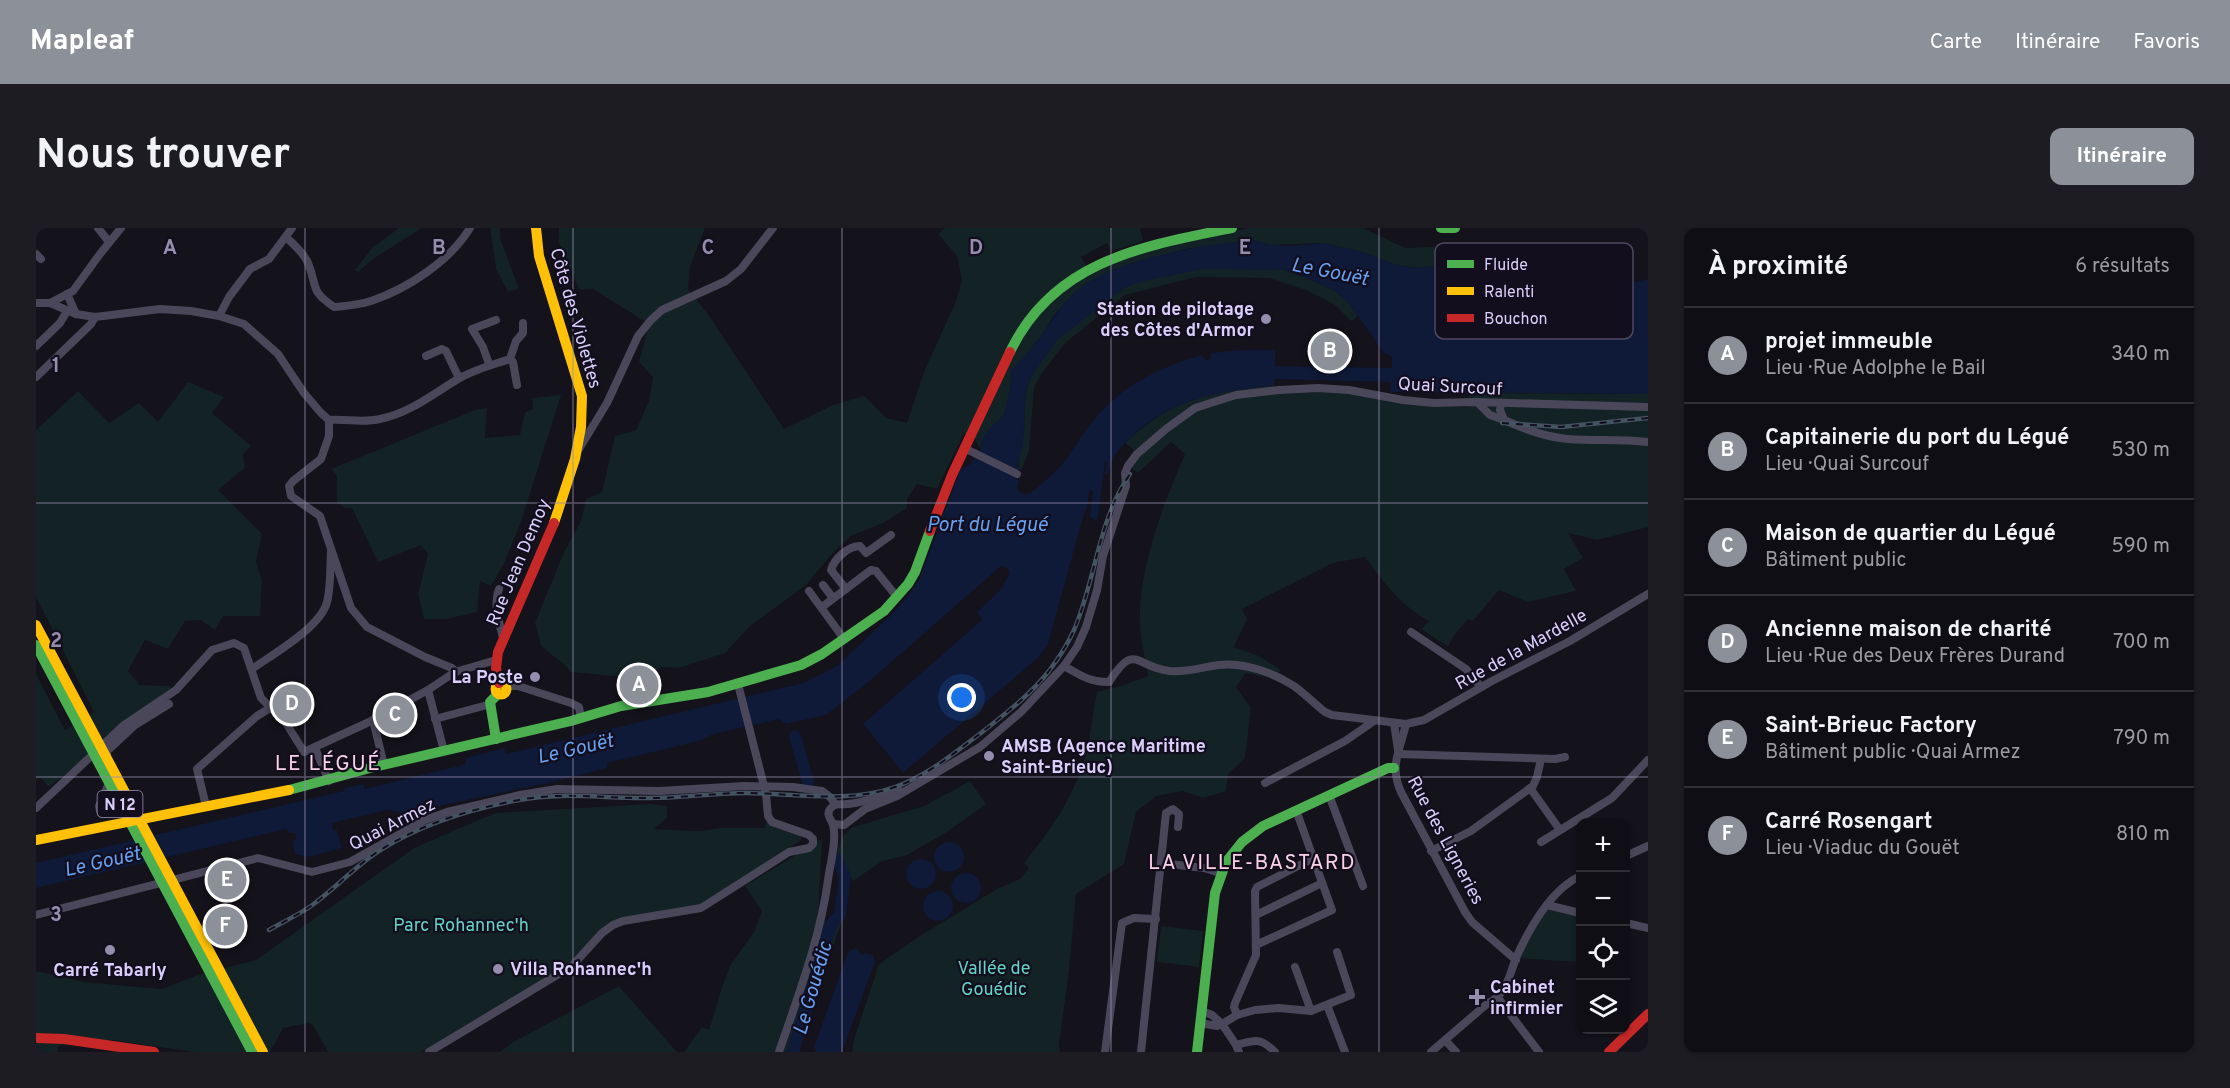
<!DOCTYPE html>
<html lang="fr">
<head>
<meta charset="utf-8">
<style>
  body { margin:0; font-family:Overpass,sans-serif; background:#1d1c22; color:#f1f3f6 }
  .controls { position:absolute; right:18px; bottom:18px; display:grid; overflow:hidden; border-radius:12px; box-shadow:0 2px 4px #0004 }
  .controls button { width:54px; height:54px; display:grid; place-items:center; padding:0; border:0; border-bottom:2px solid #2f2e34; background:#0f0e14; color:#f1f3f6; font:30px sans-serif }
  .you { position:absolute; left:926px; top:470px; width:21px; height:21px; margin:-15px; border:4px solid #fff; border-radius:50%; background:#1a73e8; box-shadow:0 0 0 9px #1a73e833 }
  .badge { display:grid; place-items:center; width:39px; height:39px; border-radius:50%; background:#8c9099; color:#fff; font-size:20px; font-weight:700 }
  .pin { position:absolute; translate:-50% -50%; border:3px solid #fff; box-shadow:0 2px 6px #0006 }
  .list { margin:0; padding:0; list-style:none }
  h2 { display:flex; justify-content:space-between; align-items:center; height:78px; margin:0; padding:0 24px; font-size:26px }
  h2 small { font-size:20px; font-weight:400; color:#9b9ca0 }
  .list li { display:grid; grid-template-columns:39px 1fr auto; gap:18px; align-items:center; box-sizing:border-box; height:96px; padding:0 24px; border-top:2px solid #2f2e34 }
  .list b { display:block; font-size:22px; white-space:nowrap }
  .list p { margin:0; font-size:20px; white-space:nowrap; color:#9b9ca0 }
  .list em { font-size:20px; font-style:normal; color:#9b9ca0 }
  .icon { flex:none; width:33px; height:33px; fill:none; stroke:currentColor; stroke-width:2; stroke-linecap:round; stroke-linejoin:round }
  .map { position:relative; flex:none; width:1612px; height:824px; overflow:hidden; border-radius:12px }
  header { display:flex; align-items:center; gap:36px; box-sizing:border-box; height:84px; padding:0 30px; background:#8c9099; color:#fff }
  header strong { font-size:28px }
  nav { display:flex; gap:33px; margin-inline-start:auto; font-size:21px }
  .intro { display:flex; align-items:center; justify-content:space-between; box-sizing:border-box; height:144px; padding:0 36px }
  h1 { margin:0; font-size:42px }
  .button { padding:15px 27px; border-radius:12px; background:#8c9099; color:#fff; font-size:21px; font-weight:700 }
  main { display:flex; gap:36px; padding:0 36px }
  aside { flex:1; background:#0f0e14; border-radius:12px; box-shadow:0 2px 4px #0004 }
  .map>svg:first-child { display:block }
  .green { fill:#122225 }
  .water { fill:#0f1938 }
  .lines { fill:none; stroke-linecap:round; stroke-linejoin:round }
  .river { stroke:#0f1938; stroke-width:12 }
  .street { stroke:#4a475a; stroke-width:8 }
  .fast { stroke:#4caf50; stroke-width:10 }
  .slow { stroke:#ffc107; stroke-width:10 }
  .jam { stroke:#c62828; stroke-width:10 }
  .rail-casing { stroke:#445362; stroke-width:4.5 }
  .rail { stroke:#130e1e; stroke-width:2; stroke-dasharray:7; stroke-linecap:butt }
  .grid { fill:none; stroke:#958dac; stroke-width:1.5; stroke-opacity:0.55 }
  .poi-dot { fill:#958dac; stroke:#130e1e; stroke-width:2 }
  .labels { text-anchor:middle; stroke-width:4.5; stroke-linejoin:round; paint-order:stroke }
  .shield { fill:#130e1e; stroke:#9e95b8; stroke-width:1.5 }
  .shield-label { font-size:16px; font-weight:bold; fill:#dacffa }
  .poi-label { font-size:18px; font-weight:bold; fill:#dacffa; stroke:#130e1e; text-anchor:start }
  .street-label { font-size:18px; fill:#dacffa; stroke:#130e1e }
  .park-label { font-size:18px; fill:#63d3c5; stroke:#130e1e }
  .water-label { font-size:20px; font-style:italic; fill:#67a0f0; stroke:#130e1e }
  .quarter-label { font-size:21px; letter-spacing:1.5px; fill:#fbd1e6; stroke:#130e1e }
  .key { fill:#130e1e; stroke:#4f4860; stroke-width:1.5 }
  .key-label { font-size:16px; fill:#dacffa }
  .grid-label { font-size:20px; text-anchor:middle; font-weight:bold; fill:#958dac; stroke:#130e1e; stroke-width:4.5; stroke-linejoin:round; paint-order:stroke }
</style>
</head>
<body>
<header>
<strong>Mapleaf</strong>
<nav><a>Carte</a><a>Itinéraire</a><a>Favoris</a></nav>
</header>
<div class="intro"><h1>Nous trouver</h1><a class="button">Itinéraire</a></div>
<main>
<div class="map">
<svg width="1612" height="824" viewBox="0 0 1612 824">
  <rect width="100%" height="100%" fill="#14121a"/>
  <g class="green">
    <polygon points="363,0 386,0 337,31 322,44 319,42 336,20"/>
    <polygon points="454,0 464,0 464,10 483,61 472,64 460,41"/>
    <path d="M 523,0 L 669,0 L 654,39 L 652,61 L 672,86 L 748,201 L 797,177 L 829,168 L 850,190 L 871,195 L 888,144 L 920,73 L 926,52 L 921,28 L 902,6 L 909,0 L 1104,0 L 1107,13 L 1075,23 L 1071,15 L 1045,29 L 1054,42 L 1062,37 L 1147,13 L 1213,0 L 1327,0 L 1369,20 L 1416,18 L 1415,25 L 1428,32 L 1421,32 L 1411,37 L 1380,40 L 1357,36 L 1327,24 L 1287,15 L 1235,17 L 1215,12 L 1150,21 L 1093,36 L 1057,53 L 1038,65 L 1018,87 L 1010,101 L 987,132 L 975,143 C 977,150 971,179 968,187 C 958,198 945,206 945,222 L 938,210 L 928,205 L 901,261 L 881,256 L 871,271 L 871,280 L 847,295 L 815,308 L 795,327 L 770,357 L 714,398 L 689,425 L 643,440 L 625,439 L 613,447 L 589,449 L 534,444 L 531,439 L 505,418 L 499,395 L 528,324 L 545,293 L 550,271 L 566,264 L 579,208 L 600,202 L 613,173 L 617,149 L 603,134 L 613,96 L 557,61 L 543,62 L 523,14 Z"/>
    <path d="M 1180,40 L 1248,42 L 1276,52 L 1299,63 L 1312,74 L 1322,88 L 1315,93 L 1299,77 L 1270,62 L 1234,50 L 1160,49 L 1089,67 L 1029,115 L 1004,148 L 998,160 L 993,223 L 985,242 C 978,236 987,215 988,204 C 989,186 987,165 995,149 C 1000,137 1011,121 1021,112 C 1037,97 1081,61 1099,55 C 1124,46 1154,42 1180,40 Z"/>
    <polygon points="152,154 188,169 176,185 215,218 207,226 209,240 182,262 226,306 220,334 226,352 224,388 187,388 179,402 165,392 149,393 132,421 109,412 92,443 104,457 134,458 136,462 13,559 4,549 0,552 0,446 29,502 58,484 0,369 0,202 42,163 73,195 103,175 122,194"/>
    <path d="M 1238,157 L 1239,164 L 1299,163 L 1371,176 L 1401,179 L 1433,179 L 1433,165 L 1612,166 L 1612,299 L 1561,312 L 1532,305 L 1547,330 L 1528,341 L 1540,363 L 1492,374 L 1463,362 L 1437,393 L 1432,391 L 1419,406 L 1412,419 L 1385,401 L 1393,393 C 1366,379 1347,354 1329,329 L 1297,335 L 1206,381 L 1211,391 L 1198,419 L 1223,428 L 1245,442 L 1238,451 L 1210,445 L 1200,459 L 1215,480 L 1209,530 L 1192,546 L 1190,563 L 1167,570 L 1147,563 L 1120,568 L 1100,584 L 1088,636 L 1040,666 L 1033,743 L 1023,817 L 1024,824 L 816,824 L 818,811 L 843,736 L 884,708 L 961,661 L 984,651 L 993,640 L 988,635 C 1016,600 1042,563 1052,519 C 1055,501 1057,482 1061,464 L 1085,458 L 1112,448 C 1110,432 1105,415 1104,398 C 1101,344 1127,276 1149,226 L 1135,214 L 1102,245 L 1089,235 L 1098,222 L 1089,215 C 1141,168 1170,166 1238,157 Z"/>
    <polygon points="525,167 486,291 468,336 455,358 444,353 441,384 411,391 388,391 382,366 392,326 385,317 342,334 316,280 309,280 301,274 301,248 295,241 439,182 451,180 449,210 484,207 489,184 497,181 496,170"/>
    <polygon points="934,553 950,576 911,604 871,627 846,633 817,653 801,623 806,609 817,599 888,578"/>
    <polygon points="613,576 631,578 631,590 618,601 663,603 685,600 729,600 730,593 766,608 764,613 665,677 572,696 565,701 533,737 392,821 384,824 292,824 277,797 273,795 247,800 234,824 158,824 75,812 23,818 21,824 0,824 0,743 48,754 126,761 159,748 220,732 378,620 459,585"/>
    <polygon points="786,611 782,692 805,695 762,824 648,824 666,799 673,802 687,756 695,736 718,704 726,683 709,658"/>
    <polygon points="1511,677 1544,685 1544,734 1480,730"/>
    <polygon points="1125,698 1167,703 1163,739 1121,734"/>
    <polygon points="583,758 641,824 464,824 477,814"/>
  </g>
  <g class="water">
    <path d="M 1215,12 L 1235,17 L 1258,18 L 1287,15 L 1327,24 L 1357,36 L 1380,40 L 1411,37 L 1421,32 L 1428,32 L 1494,69 L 1497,62 L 1512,66 L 1527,67 L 1529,72 L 1612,51 L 1612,166 L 1354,164 L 1355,154 L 1239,151 L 1238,157 C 1185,164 1141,168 1100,205 C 1085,218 1076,226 1072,246 L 1069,246 L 1071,233 L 1069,233 L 1062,290 L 1060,292 L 1054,289 L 1057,263 L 1053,263 L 1051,282 L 1049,282 L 1012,416 L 1003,429 L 867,545 L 827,496 L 946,392 L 941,384 L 964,362 L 974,345 L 971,340 L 965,338 L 834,453 L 790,487 L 750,496 L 743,491 L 678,506 L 663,513 L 571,535 L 571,540 L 512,555 L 397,579 L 367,594 L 363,584 L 351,582 L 296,595 L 297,602 L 301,602 L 306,620 L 272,629 L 259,626 L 256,613 L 260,611 L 259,605 L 254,605 L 250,601 L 0,660 L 0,635 L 308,563 L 308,560 L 327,556 L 329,561 L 430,536 L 430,530 L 468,520 L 470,526 L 767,455 L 801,438 L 861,381 L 883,352 L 924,242 L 933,237 L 940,230 L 980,248 L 979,250 L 983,252 L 981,261 L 986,266 L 993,266 C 1006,256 1020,244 1030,231 C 1039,219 1047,205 1057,193 C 1084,159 1124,138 1166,127 L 1170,132 L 1174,131 L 1175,125 C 1197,122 1217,121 1239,122 L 1239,138 L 1356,140 L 1356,129 L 1347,124 L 1312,74 L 1299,63 L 1276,52 L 1248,42 L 1166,41 L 1099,55 L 1085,62 L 1020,113 L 995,149 L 990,162 L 987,217 L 981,238 L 985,241 L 984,243 L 944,224 L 946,212 L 953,201 L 968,187 C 971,179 977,150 975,143 C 987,130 998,118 1008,104 C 1017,91 1024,79 1036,67 C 1069,35 1143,22 1188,15 C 1197,14 1206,14 1215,12 Z"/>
    <circle cx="913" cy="629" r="15"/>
    <circle cx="885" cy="646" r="15"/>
    <circle cx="930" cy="660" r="15"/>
    <circle cx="902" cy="678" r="15"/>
    <polygon points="820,720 826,727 830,725 837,727 839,734 806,824 780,824 778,819 812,724"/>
  </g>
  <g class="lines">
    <g class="river">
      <polyline points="759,508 772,554"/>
      <polyline points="796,695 804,687 809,648 801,632"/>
      <polyline points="757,824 795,696"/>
    </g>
    <g class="street">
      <polyline points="62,0 73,14"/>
      <path d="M 250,9 C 258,17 268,25 272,35 C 282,59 273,62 298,79 C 310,78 323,77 335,73 C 371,61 414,33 434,0"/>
      <polyline points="0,26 5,31"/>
      <polyline points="31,66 40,86"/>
      <polyline points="0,75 14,75 40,86 59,89 124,81 155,83 183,88 208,96 242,126 268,165 285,185 293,192"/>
      <polyline points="14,75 37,63 64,26 85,0"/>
      <polyline points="183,88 193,69 214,41 233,31 256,0"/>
      <polyline points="0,118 24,95 31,83"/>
      <polyline points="390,128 406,121 410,123 423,150"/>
      <polyline points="474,131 480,113 487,105 487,95"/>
      <polyline points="453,136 447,119 436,101 460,92"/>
      <polyline points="0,149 55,96 59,89"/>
      <polyline points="1441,174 1454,187 1468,192"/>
      <path d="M 1465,175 L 1464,182 L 1468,192 C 1489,201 1509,209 1532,211 C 1558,213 1585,211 1612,214"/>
      <polyline points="293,192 293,208 285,231 257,253 253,258 255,268 284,288 315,380 331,399 389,429 416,440 419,444"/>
      <path d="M 293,192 C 311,191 327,195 344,191 C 374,185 397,166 422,151 C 439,141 456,137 474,131 L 477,134 L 481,157"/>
      <polyline points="928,220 981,246"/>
      <polyline points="543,221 571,175 602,108 615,92 626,82 690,53 705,41 737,0"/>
      <polyline points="787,357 797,370"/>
      <path d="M 463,361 C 457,378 463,393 467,410"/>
      <path d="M 810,361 L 795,342 C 798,331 812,318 824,318 L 830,325 L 855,307"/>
      <polyline points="773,363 808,411"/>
      <polyline points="786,379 835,342 840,343 861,369"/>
      <polyline points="1375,404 1430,441 1445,459"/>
      <path d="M 1028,438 C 1042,446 1055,455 1073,454 C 1099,414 1098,438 1133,443 C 1151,445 1166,439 1183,437 C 1208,434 1238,445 1258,458 C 1269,466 1279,476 1289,484 L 1296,487 L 1370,496 L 1388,492 L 1456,453 L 1534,413 L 1612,366"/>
      <path d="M 216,441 C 237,426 285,399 291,374 C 295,359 294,340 295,323"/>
      <polyline points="470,458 482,458 535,475 543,479 545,490"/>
      <polyline points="392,462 408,523"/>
      <polyline points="399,491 455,476"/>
      <polyline points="337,492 348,537"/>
      <polyline points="1358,495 1362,522"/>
      <path d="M 1370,496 C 1364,522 1353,538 1365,564 L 1429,684 L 1436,694 L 1480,732"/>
      <polyline points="279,520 293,553"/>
      <polyline points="1362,526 1519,531 1529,529"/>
      <polyline points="71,528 71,523 99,497 133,476"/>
      <polyline points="1229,555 1309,513 1338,493"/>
      <polyline points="1494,560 1524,602"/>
      <polyline points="1293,567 1327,658"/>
      <polyline points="170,578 161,541 221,488 234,480"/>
      <polyline points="0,580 88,497 140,462 176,422 198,415 208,420 225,470 250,495 268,524 331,495 392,462 419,444 460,432"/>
      <polyline points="64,583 63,578 73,555"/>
      <polyline points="797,596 808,597 829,581 861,568 944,519 985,484 1028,438 1041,419 1050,399 1061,362 1067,328 1090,258 1089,245 1092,238 1101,226 1130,201 1159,180 1200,167 1243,162 1282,160 1313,162 1367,172 1398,175 1441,174 1612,179"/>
      <polyline points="1505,614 1576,570 1612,532"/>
      <polyline points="1395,623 1435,603 1497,558 1501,549 1505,531"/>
      <polyline points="1590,628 1612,618"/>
      <polyline points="1125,635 1168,640 1184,645"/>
      <polyline points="1511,677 1544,685"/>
      <polyline points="0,687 222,630 276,644 314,634 389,592 411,584 484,567 521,561 623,563 708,558 757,559 786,563 794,569 799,576"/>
      <polyline points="1220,687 1286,655"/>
      <polyline points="1590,695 1612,700"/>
      <polyline points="1220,717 1296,682 1260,582"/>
      <polyline points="1259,739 1275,783"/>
      <polyline points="1462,770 1503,824"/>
      <polyline points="1291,777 1309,824"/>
      <polyline points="1201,787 1198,779 1199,775 1220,727 1219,663 1221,659 1278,630"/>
      <polyline points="1164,795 1181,798 1186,796 1176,787 1166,783"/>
      <polyline points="1410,813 1420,824"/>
      <path d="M 1200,817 C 1219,812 1224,809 1239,824"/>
      <polyline points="393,824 536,738 566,705 577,697 587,693 665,680 753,624 773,620 777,616 777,611 773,607 736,594 732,588 730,566 702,456"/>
      <path d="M 743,824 C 762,768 784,711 792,652 C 794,636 801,613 797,597 C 795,591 790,587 794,581 C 799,574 804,577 811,576 C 824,576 849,566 864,563"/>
      <polyline points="1069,824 1086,695 1098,690 1120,691"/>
      <polyline points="1105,824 1130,585 1137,581 1143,586 1142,599"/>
      <polyline points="1203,824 1200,817 1186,796 1201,787 1219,782 1243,780 1275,783 1315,767 1301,724"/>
      <path d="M 1395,824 L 1452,775 C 1471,766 1473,748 1480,730 C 1493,701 1515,662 1544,648"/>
    </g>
    <g class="fast">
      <polyline points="1405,0 1419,0"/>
      <path d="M 974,124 C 1017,33 1107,18 1196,0"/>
      <polyline points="0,417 216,824"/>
      <polyline points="460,511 454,474 462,466"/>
      <polyline points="253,562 334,540 535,493 585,478 672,464 765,437 786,426 848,383 872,356 879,344 894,303"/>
      <polyline points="1161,824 1179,665 1190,634 1206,614 1227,598 1352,540 1358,540"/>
    </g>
    <g class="slow">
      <polyline points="500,0 503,28 546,168 545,199 539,231 518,295"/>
      <polyline points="0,397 227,824"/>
      <circle cx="465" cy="461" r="5.5"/>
      <polyline points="0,612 253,562"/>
    </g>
    <g class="jam">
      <polyline points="894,303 916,247 974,124"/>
      <polyline points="463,455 460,440 462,424 518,295"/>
      <polyline points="0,810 28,811 118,824"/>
      <polyline points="1573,824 1612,786"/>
    </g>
    <defs>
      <g id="rail">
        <polyline points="1466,195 1525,199 1612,190"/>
        <path d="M 233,702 C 247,694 262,687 275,678 C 300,660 320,637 346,621 C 388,595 435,581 483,572 C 523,564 566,570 606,570 C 641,571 674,565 709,565 C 758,565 811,576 859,559 C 891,548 918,525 945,505 C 969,486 994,467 1013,443 C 1022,431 1032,416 1038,402 C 1060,351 1062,292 1094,246"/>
      </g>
    </defs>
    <use href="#rail" class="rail-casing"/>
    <use href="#rail" class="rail"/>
  </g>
  <path class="grid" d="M 269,0 L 269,824M 537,0 L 537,824M 806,0 L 806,824M 1075,0 L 1075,824M 1343,0 L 1343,824M 0,275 L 1612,275M 0,549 L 1612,549"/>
  <g class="poi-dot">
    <circle cx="1230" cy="91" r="6"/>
    <circle cx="499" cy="449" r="6"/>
    <circle cx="953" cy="528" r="6"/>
    <circle cx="74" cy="722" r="6"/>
    <circle cx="462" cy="741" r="6"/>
    <path d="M1438 760h6v6h6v6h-6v6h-6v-6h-6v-6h6z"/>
  </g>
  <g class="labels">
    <rect class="shield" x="61.5" y="563" width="45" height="26" rx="4.5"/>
    <g class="shield-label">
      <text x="84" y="582">N 12</text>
    </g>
    <g class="poi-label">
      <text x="1218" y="87" text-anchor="end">Station de pilotage<tspan x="1218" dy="21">des Côtes d'Armor</tspan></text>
      <text x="487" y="455" text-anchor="end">La Poste</text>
      <text x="965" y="524">AMSB (Agence Maritime<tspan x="965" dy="21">Saint-Brieuc)</tspan></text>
      <text x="474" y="747">Villa Rohannec'h</text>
      <text x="74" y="748" text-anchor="middle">Carré Tabarly</text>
      <text x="1454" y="765">Cabinet<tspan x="1454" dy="21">infirmier</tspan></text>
    </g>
    <g class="street-label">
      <text transform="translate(540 90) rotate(74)" y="6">Côte des Violettes</text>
      <text transform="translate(1414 158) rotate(3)" y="6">Quai Surcouf</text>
      <text transform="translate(482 334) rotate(-67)" y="6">Rue Jean Demoy</text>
      <text transform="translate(1485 421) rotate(-29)" y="6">Rue de la Mardelle</text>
      <text transform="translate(356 596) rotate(-27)" y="6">Quai Armez</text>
      <text transform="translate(1410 612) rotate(62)" y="6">Rue des Ligneries</text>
    </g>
    <g class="park-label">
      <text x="425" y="703">Parc Rohannec'h</text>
      <text x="958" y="746">Vallée de<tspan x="958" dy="21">Gouédic</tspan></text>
    </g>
    <g class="water-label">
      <text transform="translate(1294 43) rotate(11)" y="7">Le Gouët</text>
      <text x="951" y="303">Port du Légué</text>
      <text transform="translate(539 520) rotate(-13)" y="7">Le Gouët</text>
      <text transform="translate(66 633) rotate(-13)" y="7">Le Gouët</text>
      <text transform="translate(776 760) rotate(-74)" y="7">Le Gouédic</text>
    </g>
    <g class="quarter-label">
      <text x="292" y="542">LE LÉGUÉ</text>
      <text x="1216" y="641">LA VILLE-BASTARD</text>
    </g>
  </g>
  <rect x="1399" y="15" width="198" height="96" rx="9" class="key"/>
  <rect x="1411" y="32" width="27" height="8" fill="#4caf50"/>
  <rect x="1411" y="59" width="27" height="8" fill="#ffc107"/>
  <rect x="1411" y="86" width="27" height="8" fill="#c62828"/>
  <g class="key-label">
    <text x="1448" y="42">Fluide</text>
    <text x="1448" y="69">Ralenti</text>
    <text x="1448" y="96">Bouchon</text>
  </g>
  <g class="grid-label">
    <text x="134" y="26">A</text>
    <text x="403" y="26">B</text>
    <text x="672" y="26">C</text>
    <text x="940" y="26">D</text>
    <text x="1209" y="26">E</text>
    <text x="20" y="144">1</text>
    <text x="20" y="419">2</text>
    <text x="20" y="693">3</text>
  </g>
</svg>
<div class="controls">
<button>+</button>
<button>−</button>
<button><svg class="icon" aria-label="locate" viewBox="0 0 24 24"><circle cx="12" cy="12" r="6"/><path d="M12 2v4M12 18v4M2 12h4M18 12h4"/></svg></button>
<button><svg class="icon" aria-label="layers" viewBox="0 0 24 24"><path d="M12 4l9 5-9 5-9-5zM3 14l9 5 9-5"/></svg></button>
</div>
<div class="you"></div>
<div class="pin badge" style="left:603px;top:457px">A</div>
<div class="pin badge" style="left:1294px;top:123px">B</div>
<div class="pin badge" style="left:359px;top:487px">C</div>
<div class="pin badge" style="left:256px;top:476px">D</div>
<div class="pin badge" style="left:191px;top:652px">E</div>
<div class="pin badge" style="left:189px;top:698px">F</div>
</div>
<aside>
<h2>À proximité<small>6 résultats</small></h2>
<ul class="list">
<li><span class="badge">A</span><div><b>projet immeuble</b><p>Lieu · Rue Adolphe le Bail</p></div><em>340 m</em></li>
<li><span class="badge">B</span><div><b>Capitainerie du port du Légué</b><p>Lieu · Quai Surcouf</p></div><em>530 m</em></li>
<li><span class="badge">C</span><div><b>Maison de quartier du Légué</b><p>Bâtiment public</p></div><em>590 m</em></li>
<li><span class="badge">D</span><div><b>Ancienne maison de charité</b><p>Lieu · Rue des Deux Frères Durand</p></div><em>700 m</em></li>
<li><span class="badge">E</span><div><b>Saint-Brieuc Factory</b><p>Bâtiment public · Quai Armez</p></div><em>790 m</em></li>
<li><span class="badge">F</span><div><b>Carré Rosengart</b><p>Lieu · Viaduc du Gouët</p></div><em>810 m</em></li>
</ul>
</aside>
</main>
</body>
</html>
